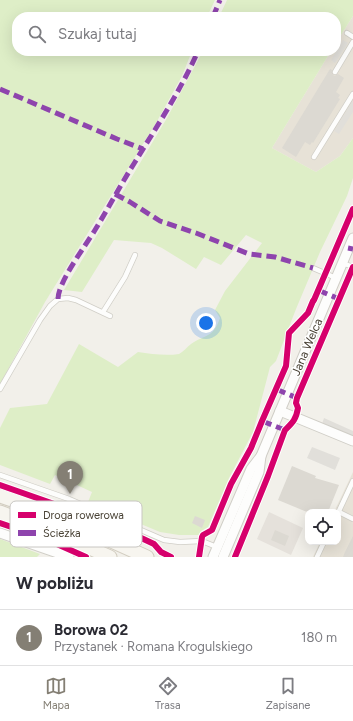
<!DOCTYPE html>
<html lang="pl">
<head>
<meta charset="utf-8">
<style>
  body { margin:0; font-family:Figtree,sans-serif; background:#f7f7f7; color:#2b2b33 }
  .controls { position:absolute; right:12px; bottom:12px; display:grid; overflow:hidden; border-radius:8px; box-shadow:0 4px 16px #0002 }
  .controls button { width:36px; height:36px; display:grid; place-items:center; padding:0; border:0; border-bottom:1px solid #e1e1e2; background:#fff; color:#2b2b33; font:20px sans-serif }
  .you { position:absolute; left:206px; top:323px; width:14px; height:14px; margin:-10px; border:3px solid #fff; border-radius:50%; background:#1a73e8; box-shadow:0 0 0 6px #1a73e833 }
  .badge { display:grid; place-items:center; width:26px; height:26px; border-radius:50%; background:#847f74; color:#fff; font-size:13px; font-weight:700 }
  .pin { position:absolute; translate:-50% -33px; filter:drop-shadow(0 1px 2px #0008) }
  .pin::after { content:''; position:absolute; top:21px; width:14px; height:12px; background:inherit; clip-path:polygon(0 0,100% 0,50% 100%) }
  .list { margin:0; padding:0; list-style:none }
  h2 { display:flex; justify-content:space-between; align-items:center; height:52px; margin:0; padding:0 16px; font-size:17px }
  h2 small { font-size:13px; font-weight:400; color:#7c7c81 }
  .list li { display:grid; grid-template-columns:26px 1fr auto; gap:12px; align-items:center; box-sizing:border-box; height:56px; padding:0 16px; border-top:1px solid #e1e1e2 }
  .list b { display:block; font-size:15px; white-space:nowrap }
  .list p { margin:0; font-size:13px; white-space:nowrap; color:#7c7c81 }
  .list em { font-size:13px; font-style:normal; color:#7c7c81 }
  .icon { flex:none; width:22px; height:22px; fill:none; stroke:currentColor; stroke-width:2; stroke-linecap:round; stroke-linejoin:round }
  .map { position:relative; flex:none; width:353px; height:557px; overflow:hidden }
  .search { position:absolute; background:#fff; box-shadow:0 4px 16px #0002; left:12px; right:12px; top:12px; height:44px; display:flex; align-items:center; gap:10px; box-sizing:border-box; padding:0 14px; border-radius:16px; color:#7c7c81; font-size:15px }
  .sheet { height:108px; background:#fff }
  nav { display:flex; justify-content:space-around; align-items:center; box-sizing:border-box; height:56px; border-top:1px solid #e1e1e2; background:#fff; font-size:11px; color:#7c7c81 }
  nav a { display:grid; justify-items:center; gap:2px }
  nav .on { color:#847f74 }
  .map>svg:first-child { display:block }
  .residential { fill:#e7e2d7 }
  .industrial { fill:#e5e1db }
  .green { fill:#deeec7 }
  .parking { fill:#e1dfda }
  .building { fill:#dcd9d2 }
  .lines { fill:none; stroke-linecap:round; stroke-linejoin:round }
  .lane-casing { stroke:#d0cec7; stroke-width:6 }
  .street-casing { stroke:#d0cec7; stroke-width:11 }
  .secondary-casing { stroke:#d2cdc0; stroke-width:15 }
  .lane { stroke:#fdfdfc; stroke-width:4.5 }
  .street { stroke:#fdfdfc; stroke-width:9 }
  .secondary { stroke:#f7f5ef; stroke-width:13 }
  .quiet { stroke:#8e44ad; stroke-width:5; stroke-dasharray:10 5; stroke-linecap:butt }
  .cycleway-casing { stroke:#fff; stroke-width:8 }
  .cycleway { stroke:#d6006c; stroke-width:6 }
  .labels { text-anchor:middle; stroke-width:3; stroke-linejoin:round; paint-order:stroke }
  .street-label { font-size:12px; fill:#494235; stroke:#fff }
  .key { fill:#fff; stroke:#c8c6c2; stroke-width:1 }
  .key-label { font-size:11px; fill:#494235 }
</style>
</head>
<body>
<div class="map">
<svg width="353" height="557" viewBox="0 0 353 557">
  <rect width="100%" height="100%" fill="#f2f0ea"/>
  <g class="residential">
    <polygon points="353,16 353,138 340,156 316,172 272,148 331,51 336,51 336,43"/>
    <polygon points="353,472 353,557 313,557 320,542 338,542 338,512 334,512"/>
  </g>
  <polygon class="industrial" points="269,512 303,528 291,555 257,539"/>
  <g class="green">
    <polygon points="0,0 215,0 207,17 17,17 17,51 192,51 182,76 156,123 45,302 0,384"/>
    <polygon points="227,0 353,0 353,16 336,43 336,17 219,17"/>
    <path d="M 203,51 L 331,51 L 272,148 L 316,172 L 340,156 L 353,138 L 353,178 L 347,196 L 320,252 L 296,309 L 276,361 L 270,367 L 253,432 L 229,478 L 208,527 L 201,531 L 199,535 L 179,535 L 160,532 L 88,502 L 92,492 L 55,475 L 50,484 L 0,465 L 0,428 L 10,408 L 47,404 L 79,344 L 118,367 L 138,352 C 151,354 166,356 179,354 C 183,352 187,347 191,344 C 206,334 213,338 220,318 L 215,310 L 225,291 L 262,243 L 246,235 L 221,265 L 204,257 L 196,269 L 162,248 L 151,243 L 114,240 L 82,292 L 64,290 L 167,118 Z"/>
    <polygon points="0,539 40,554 37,557 0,557"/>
  </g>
  <g class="parking">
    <polygon points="343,40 348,43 335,63 331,60"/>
    <polygon points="353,100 353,112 339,134 334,131"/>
    <polygon points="324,418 353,431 353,437 322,424"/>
    <polygon points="312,447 340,458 335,470 307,458"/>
  </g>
  <g class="building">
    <polygon points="330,69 332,70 333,75 335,76 338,74 344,78 336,92 340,95 338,98 340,99 313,143 312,142 310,145 305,142 296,157 282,148"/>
    <polygon points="292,466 316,476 315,478 339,485 328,512 307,512 278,500"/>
    <polygon points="195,516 205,520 202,528 192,523"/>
    <polygon points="275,530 289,536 285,546 271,540"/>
    <polygon points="353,536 353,557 343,557 345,552"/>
  </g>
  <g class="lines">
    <defs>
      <g id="lane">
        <polyline points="347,33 353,37"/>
        <polyline points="335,72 353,42"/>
        <polyline points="314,157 353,94"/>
        <polyline points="342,263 353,267"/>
        <polyline points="313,268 336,278"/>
        <polyline points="103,312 125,277 135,255"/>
        <polyline points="0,389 40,320 50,306 58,299 68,298 76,300 110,316"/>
        <polyline points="0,475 69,499 164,540 180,542 202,541 219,548"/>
        <polyline points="339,512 353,519"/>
        <polyline points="338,513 353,481"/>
        <polyline points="317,557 324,542"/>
      </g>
      <g id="street">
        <polyline points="280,411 353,441"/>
        <polyline points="0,533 69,557"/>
        <polyline points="213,557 251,469 261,456 353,238"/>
        <polyline points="223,557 259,472 261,456"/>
      </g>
      <g id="secondary">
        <polyline points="0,496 47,512 147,557"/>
        <polyline points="0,512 65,537 110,557"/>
      </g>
    </defs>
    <use href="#lane" class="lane-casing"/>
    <use href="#street" class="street-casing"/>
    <use href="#secondary" class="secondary-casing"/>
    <use href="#lane" class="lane"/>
    <use href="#street" class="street"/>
    <use href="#secondary" class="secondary"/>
    <g class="quiet">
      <polyline points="213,17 220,0"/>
      <polyline points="0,89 117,139 143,149"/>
      <polyline points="115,194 130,202 160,221 196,233 249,254 275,257 313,268"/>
      <polyline points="348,248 353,249"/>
      <polyline points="318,290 339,299"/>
      <path d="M 58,299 C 58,282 86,245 95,230 C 109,207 121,184 135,162 C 157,126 181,90 198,51"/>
      <polyline points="276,389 297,398"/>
      <polyline points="262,421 285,430"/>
    </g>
    <defs>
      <g id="cycleway">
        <polyline points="314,300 353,209"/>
        <polyline points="0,485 60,506 124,535 137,536 154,544 161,552 171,557"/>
        <polyline points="0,523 41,537 86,557"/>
        <polyline points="199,557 202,537 203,535 212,530 231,484 251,448 262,421 286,366 289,333 308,313 313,301"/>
        <path d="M 235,557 L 268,476 L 285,430 C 292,423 296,420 298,408 L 296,403 L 297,398 L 353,267"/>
      </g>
    </defs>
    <use href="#cycleway" class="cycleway-casing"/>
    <use href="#cycleway" class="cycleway"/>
  </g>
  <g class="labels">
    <g class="street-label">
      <text transform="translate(307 347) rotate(-67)" y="4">Jana Welca</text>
    </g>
  </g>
  <rect x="10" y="501" width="132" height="46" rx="6" class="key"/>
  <rect x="18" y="512" width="18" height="6" fill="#d6006c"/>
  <rect x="18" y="530" width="18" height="6" fill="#8e44ad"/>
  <g class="key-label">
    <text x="43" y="519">Droga rowerowa</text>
    <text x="43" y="537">Ścieżka</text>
  </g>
</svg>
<div class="controls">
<button><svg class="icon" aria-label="locate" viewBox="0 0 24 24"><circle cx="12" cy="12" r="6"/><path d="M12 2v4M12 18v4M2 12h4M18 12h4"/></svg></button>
</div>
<div class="you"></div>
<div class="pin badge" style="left:70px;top:494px">1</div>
<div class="search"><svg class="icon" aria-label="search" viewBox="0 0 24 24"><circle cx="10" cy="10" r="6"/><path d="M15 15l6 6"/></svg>Szukaj tutaj</div>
</div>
<section class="sheet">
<h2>W pobliżu<small></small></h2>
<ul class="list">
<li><span class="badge">1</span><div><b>Borowa 02</b><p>Przystanek · Romana Krogulskiego</p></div><em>180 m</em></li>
</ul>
</section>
<nav>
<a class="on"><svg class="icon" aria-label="map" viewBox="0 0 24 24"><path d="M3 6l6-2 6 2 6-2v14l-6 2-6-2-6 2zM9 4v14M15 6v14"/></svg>Mapa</a>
<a><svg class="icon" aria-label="directions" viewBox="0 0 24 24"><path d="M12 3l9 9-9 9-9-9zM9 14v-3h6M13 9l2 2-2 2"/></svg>Trasa</a>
<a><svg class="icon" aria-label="saved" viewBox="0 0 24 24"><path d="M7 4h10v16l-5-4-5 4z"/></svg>Zapisane</a>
</nav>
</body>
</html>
